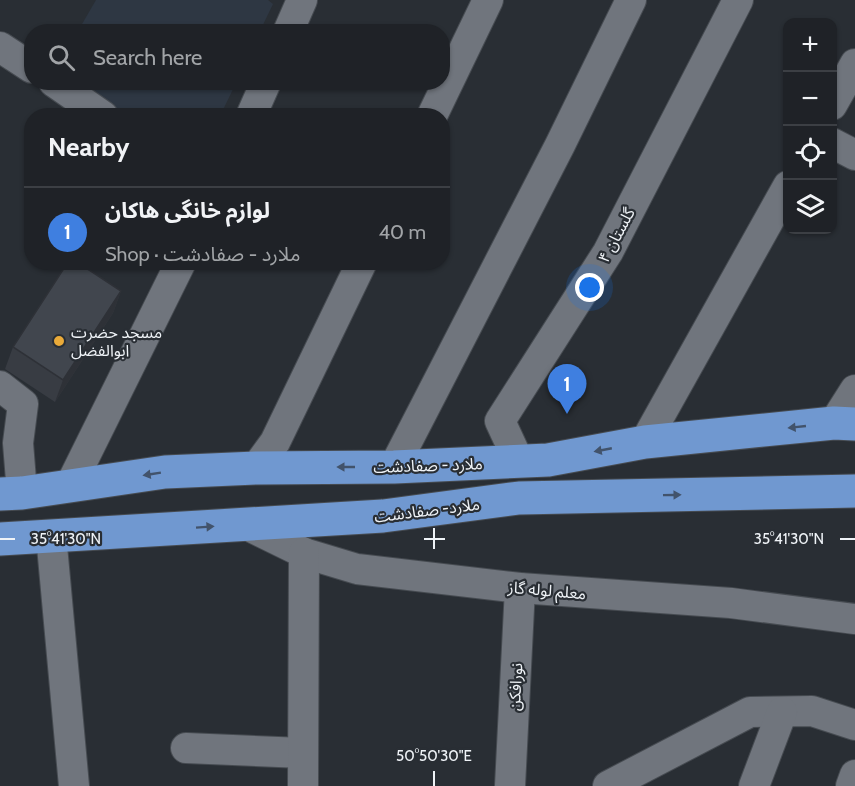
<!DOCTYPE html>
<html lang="en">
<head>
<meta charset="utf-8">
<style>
  body { margin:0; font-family:Cabin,"Noto Sans Arabic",sans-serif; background:#272a2f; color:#f1f3f6 }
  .controls { position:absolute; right:18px; top:18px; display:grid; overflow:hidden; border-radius:12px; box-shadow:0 2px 4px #0004 }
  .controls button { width:54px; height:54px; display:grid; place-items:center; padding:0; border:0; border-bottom:2px solid #3c3f44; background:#1f2227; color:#f1f3f6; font:30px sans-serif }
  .you { position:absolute; left:590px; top:288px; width:21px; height:21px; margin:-15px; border:4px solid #fff; border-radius:50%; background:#1a73e8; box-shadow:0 0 0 9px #1a73e833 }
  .badge { display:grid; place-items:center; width:39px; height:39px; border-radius:50%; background:#eaaa39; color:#fff; font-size:20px; font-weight:700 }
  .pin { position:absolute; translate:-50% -50px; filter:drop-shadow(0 2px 3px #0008) }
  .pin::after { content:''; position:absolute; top:32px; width:21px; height:18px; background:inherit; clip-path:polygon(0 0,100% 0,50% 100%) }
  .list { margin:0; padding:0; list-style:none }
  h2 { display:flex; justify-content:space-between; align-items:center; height:78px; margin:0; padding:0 24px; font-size:26px }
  h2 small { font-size:20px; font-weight:400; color:#a1a4a7 }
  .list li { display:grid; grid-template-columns:39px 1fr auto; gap:18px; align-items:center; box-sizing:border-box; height:84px; padding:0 24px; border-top:2px solid #3c3f44 }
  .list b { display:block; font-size:22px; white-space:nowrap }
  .list p { margin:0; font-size:20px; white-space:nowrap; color:#a1a4a7 }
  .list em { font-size:20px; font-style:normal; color:#a1a4a7 }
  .icon { flex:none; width:33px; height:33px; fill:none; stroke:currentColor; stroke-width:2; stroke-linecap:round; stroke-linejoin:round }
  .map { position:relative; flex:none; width:855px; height:786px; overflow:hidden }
  .search { position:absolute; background:#1f2227; box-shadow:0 2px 4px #0004; left:24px; top:24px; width:426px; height:66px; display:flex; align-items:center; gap:15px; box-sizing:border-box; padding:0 21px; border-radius:24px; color:#a1a4a7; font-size:22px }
  .panel { position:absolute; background:#1f2227; box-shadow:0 2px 4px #0004; left:24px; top:108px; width:426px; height:162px; border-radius:24px }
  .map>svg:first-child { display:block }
  .built { fill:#2e3743 }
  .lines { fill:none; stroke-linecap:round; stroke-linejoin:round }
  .minor-casing { stroke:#464b51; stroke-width:32 }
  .highway-casing { stroke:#464b51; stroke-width:35 }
  .minor { stroke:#70757d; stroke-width:30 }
  .highway { stroke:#7098d0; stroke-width:33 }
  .wall { fill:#383c43 }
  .shaded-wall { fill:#2e3137 }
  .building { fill:#41464e; stroke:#2e3137; stroke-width:1.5 }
  .oneway { fill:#42536b }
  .ticks { fill:none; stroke:#eff3f7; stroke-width:2 }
  .poi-dot { fill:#eaaa39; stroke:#292e34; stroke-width:2 }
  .labels { text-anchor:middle; stroke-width:4.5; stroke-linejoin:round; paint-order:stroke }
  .street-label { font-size:16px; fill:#eff3f7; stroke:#292e34 }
  .poi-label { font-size:16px; fill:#eff3f7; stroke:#292e34; text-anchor:start }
  .ticks-label { font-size:15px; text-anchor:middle; fill:#eff3f7; stroke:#292e34; stroke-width:4.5; stroke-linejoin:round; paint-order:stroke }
</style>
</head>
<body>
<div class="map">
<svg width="855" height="786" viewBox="0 0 855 786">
  <rect width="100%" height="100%" fill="#292e34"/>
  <g class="built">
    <polygon points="96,0 268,0 273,4 260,31 78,31"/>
    <polygon points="73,83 236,83 220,116 124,115"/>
  </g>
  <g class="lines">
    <defs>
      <g id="minor">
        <polyline points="288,32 302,0"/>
        <polyline points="0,47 32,68"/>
        <polyline points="54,82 103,116"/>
        <polyline points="832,105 855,64"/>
        <polyline points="251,116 266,82"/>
        <polyline points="432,116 488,0"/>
        <polyline points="832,143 855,155"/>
        <polyline points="0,386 23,404 18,443 22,493"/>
        <polyline points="834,423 855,390"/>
        <polyline points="645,442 788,186"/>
        <polyline points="519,462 500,421 608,252 738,0"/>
        <polyline points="394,467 560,145 631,0"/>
        <polyline points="256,468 275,442 362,262"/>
        <polyline points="70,486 181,262"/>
        <polyline points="247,525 304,553 357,569 520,588 731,603 855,619"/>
        <polyline points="51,535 74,786"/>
        <polyline points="186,748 303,753"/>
        <polyline points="303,786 304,553"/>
        <polyline points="510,786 520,588"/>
        <polyline points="608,786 750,712 812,711 855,725"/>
        <polyline points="754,786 782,712"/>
        <polyline points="851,786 855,775"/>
      </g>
      <g id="highway">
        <polyline points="0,494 22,493 165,472 256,468 394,467 548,460 645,442 834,423 855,424"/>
        <polyline points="0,539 383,516 519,498 855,491"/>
      </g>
    </defs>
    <use href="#minor" class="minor-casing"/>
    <use href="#highway" class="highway-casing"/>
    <use href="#minor" class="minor"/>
    <use href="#highway" class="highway"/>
  </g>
  <polygon class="wall" points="121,291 113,313 55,402 5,369 13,347"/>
  <polygon class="shaded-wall" points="121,291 113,313 55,402 63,380"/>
  <polygon class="building" points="68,262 77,262 121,291 63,380 13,347"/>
  <defs><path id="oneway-solid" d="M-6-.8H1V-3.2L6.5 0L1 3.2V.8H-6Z" transform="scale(1.5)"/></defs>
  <g class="oneway">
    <use href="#oneway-solid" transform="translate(797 427) rotate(174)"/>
    <use href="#oneway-solid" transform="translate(603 450) rotate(169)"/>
    <use href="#oneway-solid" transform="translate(346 467) rotate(180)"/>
    <use href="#oneway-solid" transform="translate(152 474) rotate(171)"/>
    <use href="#oneway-solid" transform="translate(672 495) rotate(-1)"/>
    <use href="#oneway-solid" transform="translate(205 527) rotate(-4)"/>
  </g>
  <path class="ticks" d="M 434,528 L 434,549M 0,539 L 15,539M 424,539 L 445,539M 840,539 L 855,539M 434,771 L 434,786"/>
  <circle class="poi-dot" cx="59" cy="341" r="6"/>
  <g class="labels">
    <g class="street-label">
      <text transform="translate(616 235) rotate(-62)" y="6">گلستان ۴</text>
      <text transform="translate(428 465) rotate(-2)" y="6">ملارد - صفادشت</text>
      <text transform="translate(427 510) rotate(-7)" y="6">ملارد- صفادشت</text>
      <text transform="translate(547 590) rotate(5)" y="6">معلم لوله گاز</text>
      <text transform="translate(515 687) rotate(-87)" y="6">نورافکن</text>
    </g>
    <g class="poi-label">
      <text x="71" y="338">مسجد حضرت<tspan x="71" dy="18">ابوالفضل</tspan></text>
    </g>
  </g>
  <g class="ticks-label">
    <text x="66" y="544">35°41'30"N</text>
    <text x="789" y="544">35°41'30"N</text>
    <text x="434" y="761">50°50'30"E</text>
  </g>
</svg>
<div class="controls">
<button>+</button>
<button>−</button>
<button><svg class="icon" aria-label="locate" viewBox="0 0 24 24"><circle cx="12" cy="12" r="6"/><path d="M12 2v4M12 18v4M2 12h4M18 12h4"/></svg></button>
<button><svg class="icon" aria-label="layers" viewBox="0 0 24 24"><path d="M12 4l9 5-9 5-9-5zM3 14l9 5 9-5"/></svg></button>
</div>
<div class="you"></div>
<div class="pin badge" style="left:567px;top:414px;background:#3f7fe0">1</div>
<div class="search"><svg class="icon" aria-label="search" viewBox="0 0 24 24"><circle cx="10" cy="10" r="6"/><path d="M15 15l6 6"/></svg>Search here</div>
<section class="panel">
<h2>Nearby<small></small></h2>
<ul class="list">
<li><span class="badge" style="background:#3f7fe0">1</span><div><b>لوازم خانگی هاکان</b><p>Shop · ملارد - صفادشت</p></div><em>40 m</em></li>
</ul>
</section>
</div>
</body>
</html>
